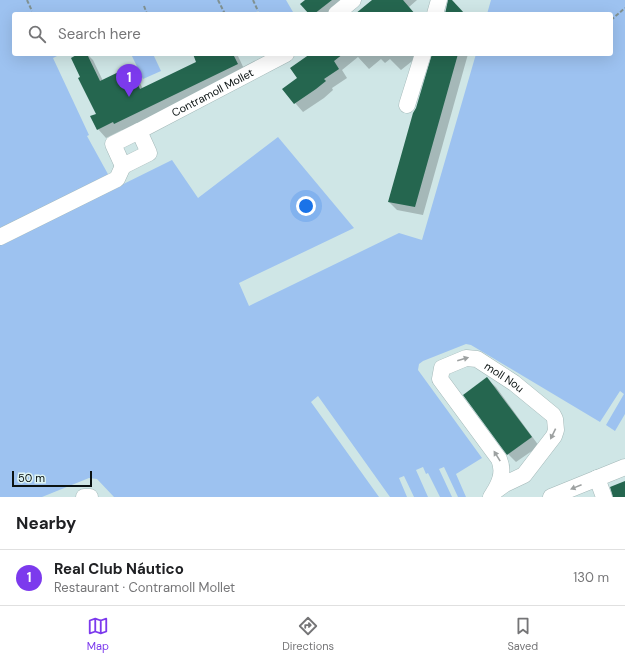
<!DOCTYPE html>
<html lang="en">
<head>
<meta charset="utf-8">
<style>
  body { margin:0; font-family:"DM Sans",sans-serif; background:#f6f6f6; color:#202124 }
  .scale { position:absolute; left:12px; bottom:10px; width:80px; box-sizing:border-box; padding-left:4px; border:2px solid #0b1313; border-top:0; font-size:11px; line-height:14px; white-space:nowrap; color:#0b1313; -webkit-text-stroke:3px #ddf3f3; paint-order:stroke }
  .you { position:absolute; left:306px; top:206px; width:14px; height:14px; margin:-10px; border:3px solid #fff; border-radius:50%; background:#1a73e8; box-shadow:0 0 0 6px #1a73e833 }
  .badge { display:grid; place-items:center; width:26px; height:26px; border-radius:50%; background:#7c3aed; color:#fff; font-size:13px; font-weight:700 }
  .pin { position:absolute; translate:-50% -33px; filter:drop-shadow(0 1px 2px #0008) }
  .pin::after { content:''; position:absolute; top:21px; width:14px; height:12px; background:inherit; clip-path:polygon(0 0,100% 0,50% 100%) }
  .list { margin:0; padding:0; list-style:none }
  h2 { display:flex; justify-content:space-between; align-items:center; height:52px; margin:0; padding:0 16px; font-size:17px }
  h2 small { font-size:13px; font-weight:400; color:#757577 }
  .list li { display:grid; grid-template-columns:26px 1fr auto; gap:12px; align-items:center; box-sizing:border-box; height:56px; padding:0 16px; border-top:1px solid #e0e0e0 }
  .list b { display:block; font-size:15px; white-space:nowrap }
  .list p { margin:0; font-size:13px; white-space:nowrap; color:#757577 }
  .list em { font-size:13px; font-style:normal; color:#757577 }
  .icon { flex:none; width:22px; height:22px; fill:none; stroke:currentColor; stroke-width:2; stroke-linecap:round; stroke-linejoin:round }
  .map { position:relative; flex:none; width:625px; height:497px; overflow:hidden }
  .search { position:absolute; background:#fff; box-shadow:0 4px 16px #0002; left:12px; right:12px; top:12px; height:44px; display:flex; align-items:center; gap:10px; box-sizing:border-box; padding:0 14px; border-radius:4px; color:#757577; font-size:15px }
  .sheet { height:108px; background:#fff }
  nav { display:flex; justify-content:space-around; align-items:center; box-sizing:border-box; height:56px; border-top:1px solid #e0e0e0; background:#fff; font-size:11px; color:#757577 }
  nav a { display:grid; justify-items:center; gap:2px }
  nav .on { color:#7c3aed }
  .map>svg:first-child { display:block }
  .water { fill:#9dc2f0 }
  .shadow { fill:#0003 }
  .building { fill:#25664f }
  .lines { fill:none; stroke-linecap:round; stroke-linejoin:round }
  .minor-casing { stroke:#a3b8b8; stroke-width:17 }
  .path { stroke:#809191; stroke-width:2; stroke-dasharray:4 2; stroke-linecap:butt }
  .minor { stroke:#fff; stroke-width:16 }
  .oneway { fill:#9da1a1 }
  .labels { text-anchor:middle; stroke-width:4; stroke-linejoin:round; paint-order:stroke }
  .street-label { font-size:11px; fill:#0b1313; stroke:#ddf3f3 }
</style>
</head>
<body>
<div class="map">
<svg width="625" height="497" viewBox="0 0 625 497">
  <rect width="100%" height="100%" fill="#cfe6e6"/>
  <g class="water">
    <polygon points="0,0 286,0 293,12 289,14 260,14 258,11 253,14 14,14 14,54 61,54 53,58 89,135 87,136 109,176 0,230"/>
    <polygon points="491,0 625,0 625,414 615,431 606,425 624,394 620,391 600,422 471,345 466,344 423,361 419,364 418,370 482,458 456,474 466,497 458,497 444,467 439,469 452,497 440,497 428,473 426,474 423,467 416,470 428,497 414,497 404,476 399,478 407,497 390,497 318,396 311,402 379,497 114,497 97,479 89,478 42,497 0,497 0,245 172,160 198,198 278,137 354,228 239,283 249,306 399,233 422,240 476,54 611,54 611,14 487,14"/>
    <polygon points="131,54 153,54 161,71 143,79"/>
  </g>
  <g class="shadow">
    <polygon points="307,0 350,0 333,14 310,14"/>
    <polygon points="373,0 417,0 409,7 415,14 357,14"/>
    <polygon points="81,54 87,54 93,60 103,81 129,68 137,77 143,89 198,63 197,54 237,54 246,73 123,132 122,130 106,138 98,129 97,114 82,78"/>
    <polygon points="311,54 421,54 401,70 390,59 385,63 381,59 369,69 358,57 342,70 347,78 332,88 333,90 324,98 303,112 283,89 299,78"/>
    <polygon points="433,54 468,54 423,215 397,210 389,202"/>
    <polygon points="487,379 496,387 539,446 516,462 508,454"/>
  </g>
  <g class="building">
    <polygon points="305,0 332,0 314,14 309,14 300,4"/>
    <polygon points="372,0 403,0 415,14 355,14"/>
    <polygon points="448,0 452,0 465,14 445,14"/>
    <polygon points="78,54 87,54 100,81 129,67 140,89 196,62 193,54 233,54 238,64 114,124 113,122 97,130 90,116 96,114 78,78 80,77 71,58"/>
    <polygon points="310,54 343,54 334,61 339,69 324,79 326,81 316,89 294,104 282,89 297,78 290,68"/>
    <polygon points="432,54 458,54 415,207 388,202 413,113 416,108"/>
    <polygon points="487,377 532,437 507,455 463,395"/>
    <polygon points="625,481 625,497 613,497 610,487"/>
  </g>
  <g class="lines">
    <defs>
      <g id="minor">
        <polyline points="336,14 353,0"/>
        <polyline points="435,14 439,0"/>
        <polyline points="407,105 423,54"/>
        <path id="s1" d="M 139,131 L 286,54"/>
        <polygon points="139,131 149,153 123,166 113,144"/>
        <polyline points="0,237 117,179 123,166"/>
        <polyline points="597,478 604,497"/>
        <polyline points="84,497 90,497"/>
        <path id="s2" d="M 491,497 C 499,485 505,473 499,459 L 440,379 L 442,368 L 466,358 L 477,359 L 514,383 L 553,415 L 555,419 L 556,430 L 554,436 L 524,475 L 505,484 L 494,492"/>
        <polyline points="551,497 625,467"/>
      </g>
    </defs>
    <use href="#minor" class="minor-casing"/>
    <g class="path">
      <polyline points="27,0 32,11"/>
      <polyline points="218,0 225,14"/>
      <polyline points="253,0 258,11"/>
      <polyline points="144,6 147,14"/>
      <polyline points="611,20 625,8"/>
    </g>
    <use href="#minor" class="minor"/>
  </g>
  <defs><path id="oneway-solid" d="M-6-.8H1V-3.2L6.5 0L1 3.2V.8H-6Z"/></defs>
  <g class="oneway">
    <use href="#oneway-solid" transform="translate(463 359) rotate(-16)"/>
    <use href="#oneway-solid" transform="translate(553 434) rotate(116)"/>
    <use href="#oneway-solid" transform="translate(497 456) rotate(-122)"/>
    <use href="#oneway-solid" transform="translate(576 487) rotate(158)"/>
  </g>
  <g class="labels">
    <g class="street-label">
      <text dy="4" stroke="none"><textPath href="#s1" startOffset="83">Contramoll Mollet</textPath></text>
      <text dy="4" stroke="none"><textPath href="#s2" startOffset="221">moll Nou</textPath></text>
    </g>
  </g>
</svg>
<div class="scale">50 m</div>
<div class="you"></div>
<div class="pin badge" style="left:129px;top:97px">1</div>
<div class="search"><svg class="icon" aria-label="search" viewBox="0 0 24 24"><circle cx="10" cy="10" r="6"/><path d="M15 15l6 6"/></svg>Search here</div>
</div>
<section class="sheet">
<h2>Nearby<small></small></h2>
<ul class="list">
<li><span class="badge">1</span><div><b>Real Club Náutico</b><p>Restaurant · Contramoll Mollet</p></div><em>130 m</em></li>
</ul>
</section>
<nav>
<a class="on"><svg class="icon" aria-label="map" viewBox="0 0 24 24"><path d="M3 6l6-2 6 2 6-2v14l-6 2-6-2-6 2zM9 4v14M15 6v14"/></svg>Map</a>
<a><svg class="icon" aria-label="directions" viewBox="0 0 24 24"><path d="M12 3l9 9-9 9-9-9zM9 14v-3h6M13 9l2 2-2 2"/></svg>Directions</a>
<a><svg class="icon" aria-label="saved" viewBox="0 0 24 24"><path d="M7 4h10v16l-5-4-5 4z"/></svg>Saved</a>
</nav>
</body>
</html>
